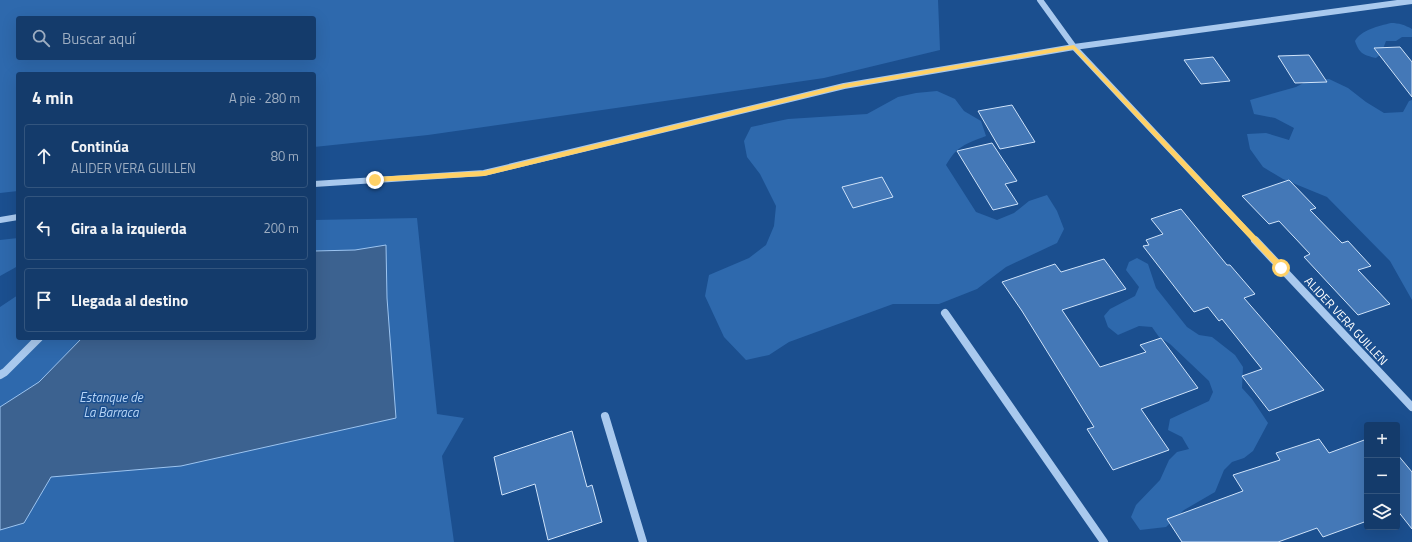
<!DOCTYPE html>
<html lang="es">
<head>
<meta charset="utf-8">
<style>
  body { margin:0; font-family:"Titillium Web",sans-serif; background:#1d4271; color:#f1f3f6 }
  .controls { position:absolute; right:12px; bottom:12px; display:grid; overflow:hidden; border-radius:4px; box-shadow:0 4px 16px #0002 }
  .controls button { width:36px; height:36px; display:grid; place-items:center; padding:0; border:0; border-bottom:1px solid #33557e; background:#143b6b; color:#f1f3f6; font:20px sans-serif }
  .stop { position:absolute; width:12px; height:12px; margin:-9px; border:3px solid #ffd166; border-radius:50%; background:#fff }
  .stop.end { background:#ffd166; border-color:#fff; box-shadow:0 1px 4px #0008 }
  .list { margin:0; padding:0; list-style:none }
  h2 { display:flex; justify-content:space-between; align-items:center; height:52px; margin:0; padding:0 16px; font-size:17px }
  h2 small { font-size:13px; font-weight:400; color:#9dadc1 }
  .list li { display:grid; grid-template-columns:26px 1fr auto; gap:12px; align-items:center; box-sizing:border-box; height:64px; margin:0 8px 8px; padding:0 8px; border:1px solid #33557e; border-radius:4px }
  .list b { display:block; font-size:15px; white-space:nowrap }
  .list p { margin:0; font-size:13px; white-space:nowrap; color:#9dadc1 }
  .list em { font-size:13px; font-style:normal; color:#9dadc1 }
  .icon { flex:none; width:22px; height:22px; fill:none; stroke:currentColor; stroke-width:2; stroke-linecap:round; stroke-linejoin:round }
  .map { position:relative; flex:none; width:1412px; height:542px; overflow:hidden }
  .search { position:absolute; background:#143b6b; box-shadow:0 4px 16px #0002; left:16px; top:16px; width:300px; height:44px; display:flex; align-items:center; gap:10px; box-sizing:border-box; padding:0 14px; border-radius:4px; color:#9dadc1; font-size:15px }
  .panel { position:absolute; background:#143b6b; box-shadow:0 4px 16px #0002; left:16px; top:72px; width:300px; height:268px; border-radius:4px }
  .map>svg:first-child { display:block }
  .green { fill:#2e69ad; fill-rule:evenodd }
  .water { fill:#3c6290; stroke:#9cc4f0 }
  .building { fill:#4478b7; stroke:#cfe3fa }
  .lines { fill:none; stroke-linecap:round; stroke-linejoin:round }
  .minor-far1 { stroke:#a9c9ee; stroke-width:6 }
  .minor { stroke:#a9c9ee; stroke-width:8 }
  .route { fill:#ffd166 }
  .labels { text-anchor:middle; stroke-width:3; stroke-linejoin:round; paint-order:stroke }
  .street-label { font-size:12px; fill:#fff; stroke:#1b4f8f }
  .water-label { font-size:13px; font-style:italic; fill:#b5d3f5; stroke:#1b4f8f }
</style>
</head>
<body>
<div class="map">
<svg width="1412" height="542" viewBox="0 0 1412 542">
  <rect width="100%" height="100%" fill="#1b4f8f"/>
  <g class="green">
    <path d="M 0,0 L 938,0 L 940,50 L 824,78 L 428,135 L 314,147 L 314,74 L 18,74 L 18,191 L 0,193 ZM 18,18 L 314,18 L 314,58 L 18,58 Z"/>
    <path d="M 1391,23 C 1399,23 1405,25 1412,29 L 1412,37 L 1402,37 L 1396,41 L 1386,41 L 1381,54 L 1376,58 C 1363,55 1359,53 1355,41 C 1361,30 1379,26 1391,23 Z"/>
    <polygon points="1329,79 1348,88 1366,102 1384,113 1403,112 1409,101 1412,100 1412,300 1390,261 1327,197 1283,179 1263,167 1250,149 1247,134 1266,133 1289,140 1294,128 1275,118 1254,114 1250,100 1296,87 1309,80"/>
    <path d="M 937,91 L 955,99 L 964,111 L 981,121 L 986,136 C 965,144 957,146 946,165 L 976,212 L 997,220 L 1014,213 L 1029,201 L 1047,195 L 1057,211 L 1064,229 L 1057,243 L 1006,267 L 977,289 L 939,304 L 893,304 L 789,342 L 769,355 L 746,360 L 724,337 L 705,296 L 709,275 L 749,258 L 766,245 L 774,226 L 776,206 L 760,174 L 747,157 L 744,141 L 751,127 L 788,119 L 867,114 L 898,97 L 916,93 Z"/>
    <polygon points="417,218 437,414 464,418 442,456 454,542 0,542 0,307 18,295 18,338 314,338 314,220"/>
    <polygon points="18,238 18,266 0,276 0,240"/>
    <polygon points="1137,258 1148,264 1156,288 1187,327 1199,335 1212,337 1235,355 1243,367 1242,388 1252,399 1268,423 1253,451 1244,458 1232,462 1224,470 1215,492 1184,510 1166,527 1140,530 1131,517 1136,505 1160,480 1169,460 1177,452 1189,449 1182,437 1168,430 1170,419 1209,401 1213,392 1209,381 1170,344 1159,337 1152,327 1139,326 1118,335 1108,327 1104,316 1110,309 1135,296 1139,287 1126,270 1129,262"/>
  </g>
  <polygon class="water" points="386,245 387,298 396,418 181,466 51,477 24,523 0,530 0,407 39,382 82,338 314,338 314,251 355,250"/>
  <g class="building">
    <polygon points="1400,47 1412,62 1412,97 1374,48"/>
    <polygon points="1309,55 1327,82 1295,83 1278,56"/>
    <polygon points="1213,57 1230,81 1201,84 1184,60"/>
    <polygon points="1012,105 1035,142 1000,149 978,111"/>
    <polygon points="992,143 1017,181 1005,184 1018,204 993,210 957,151"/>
    <polygon points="882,177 893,197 853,208 842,187"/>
    <polygon points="1289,180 1316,208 1310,210 1342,243 1348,241 1371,266 1358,270 1390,304 1358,315 1304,257 1310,254 1279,221 1269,224 1242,196"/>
    <polygon points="1181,209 1227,265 1230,265 1255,294 1244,298 1324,390 1269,411 1242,376 1262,369 1222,319 1219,321 1208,307 1194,312 1143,246 1149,245 1146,240 1163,234 1151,219"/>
    <polygon points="1104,259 1126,289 1062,310 1100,367 1146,352 1140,345 1161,338 1198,388 1141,409 1169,450 1113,470 1087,429 1094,427 1022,311 1002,282 1055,264 1061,272"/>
    <polygon points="572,431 587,487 592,485 602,522 548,540 535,484 502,495 494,457"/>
    <polygon points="1319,439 1329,453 1367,439 1367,521 1323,537 1317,528 1278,542 1182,542 1167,519 1243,491 1233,475 1280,460 1276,453"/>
    <polygon points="1397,454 1412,472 1412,529 1397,510"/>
  </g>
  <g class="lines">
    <g class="minor-far1">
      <polyline points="1040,0 1074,47 1256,241"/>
      <polyline points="314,184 484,173 844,86 1074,47 1412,1"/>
      <polyline points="0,220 18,217"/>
    </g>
    <g class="minor">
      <polyline points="1255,240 1412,407"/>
      <polyline points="945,313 1104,542"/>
      <polyline points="0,375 5,372 39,338"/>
      <polyline points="605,416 643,542"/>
    </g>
  </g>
  <polygon class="route" points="1074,45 1284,266 1284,270 1279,270 1073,49 844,88 484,176 375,182 372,180 375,177 484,171 844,84"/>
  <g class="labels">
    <g class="street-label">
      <text transform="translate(1346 321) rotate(47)" y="4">ALIDER VERA GUILLEN</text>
    </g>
    <g class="water-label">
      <text x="111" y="402">Estanque de<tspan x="111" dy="15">La Barraca</tspan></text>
    </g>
  </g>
</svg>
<div class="controls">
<button>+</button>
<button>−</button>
<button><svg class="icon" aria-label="layers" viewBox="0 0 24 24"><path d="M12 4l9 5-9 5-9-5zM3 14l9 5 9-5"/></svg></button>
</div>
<div class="stop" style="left:1281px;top:268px"></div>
<div class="stop end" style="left:375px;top:180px"></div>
<div class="search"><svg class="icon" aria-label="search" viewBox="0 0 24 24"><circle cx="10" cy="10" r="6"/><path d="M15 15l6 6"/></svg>Buscar aquí</div>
<section class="panel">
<h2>4 min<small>A pie · 280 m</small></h2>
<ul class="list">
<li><svg class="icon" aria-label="ahead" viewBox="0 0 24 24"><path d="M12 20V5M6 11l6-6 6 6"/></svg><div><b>Continúa</b><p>ALIDER VERA GUILLEN</p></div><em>80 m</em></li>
<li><svg class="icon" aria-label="left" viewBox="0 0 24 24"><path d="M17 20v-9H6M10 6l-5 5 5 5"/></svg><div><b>Gira a la izquierda</b></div><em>200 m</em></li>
<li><svg class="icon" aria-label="arrive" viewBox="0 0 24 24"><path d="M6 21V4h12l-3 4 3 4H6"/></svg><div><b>Llegada al destino</b></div></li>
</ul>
</section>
</div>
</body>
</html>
